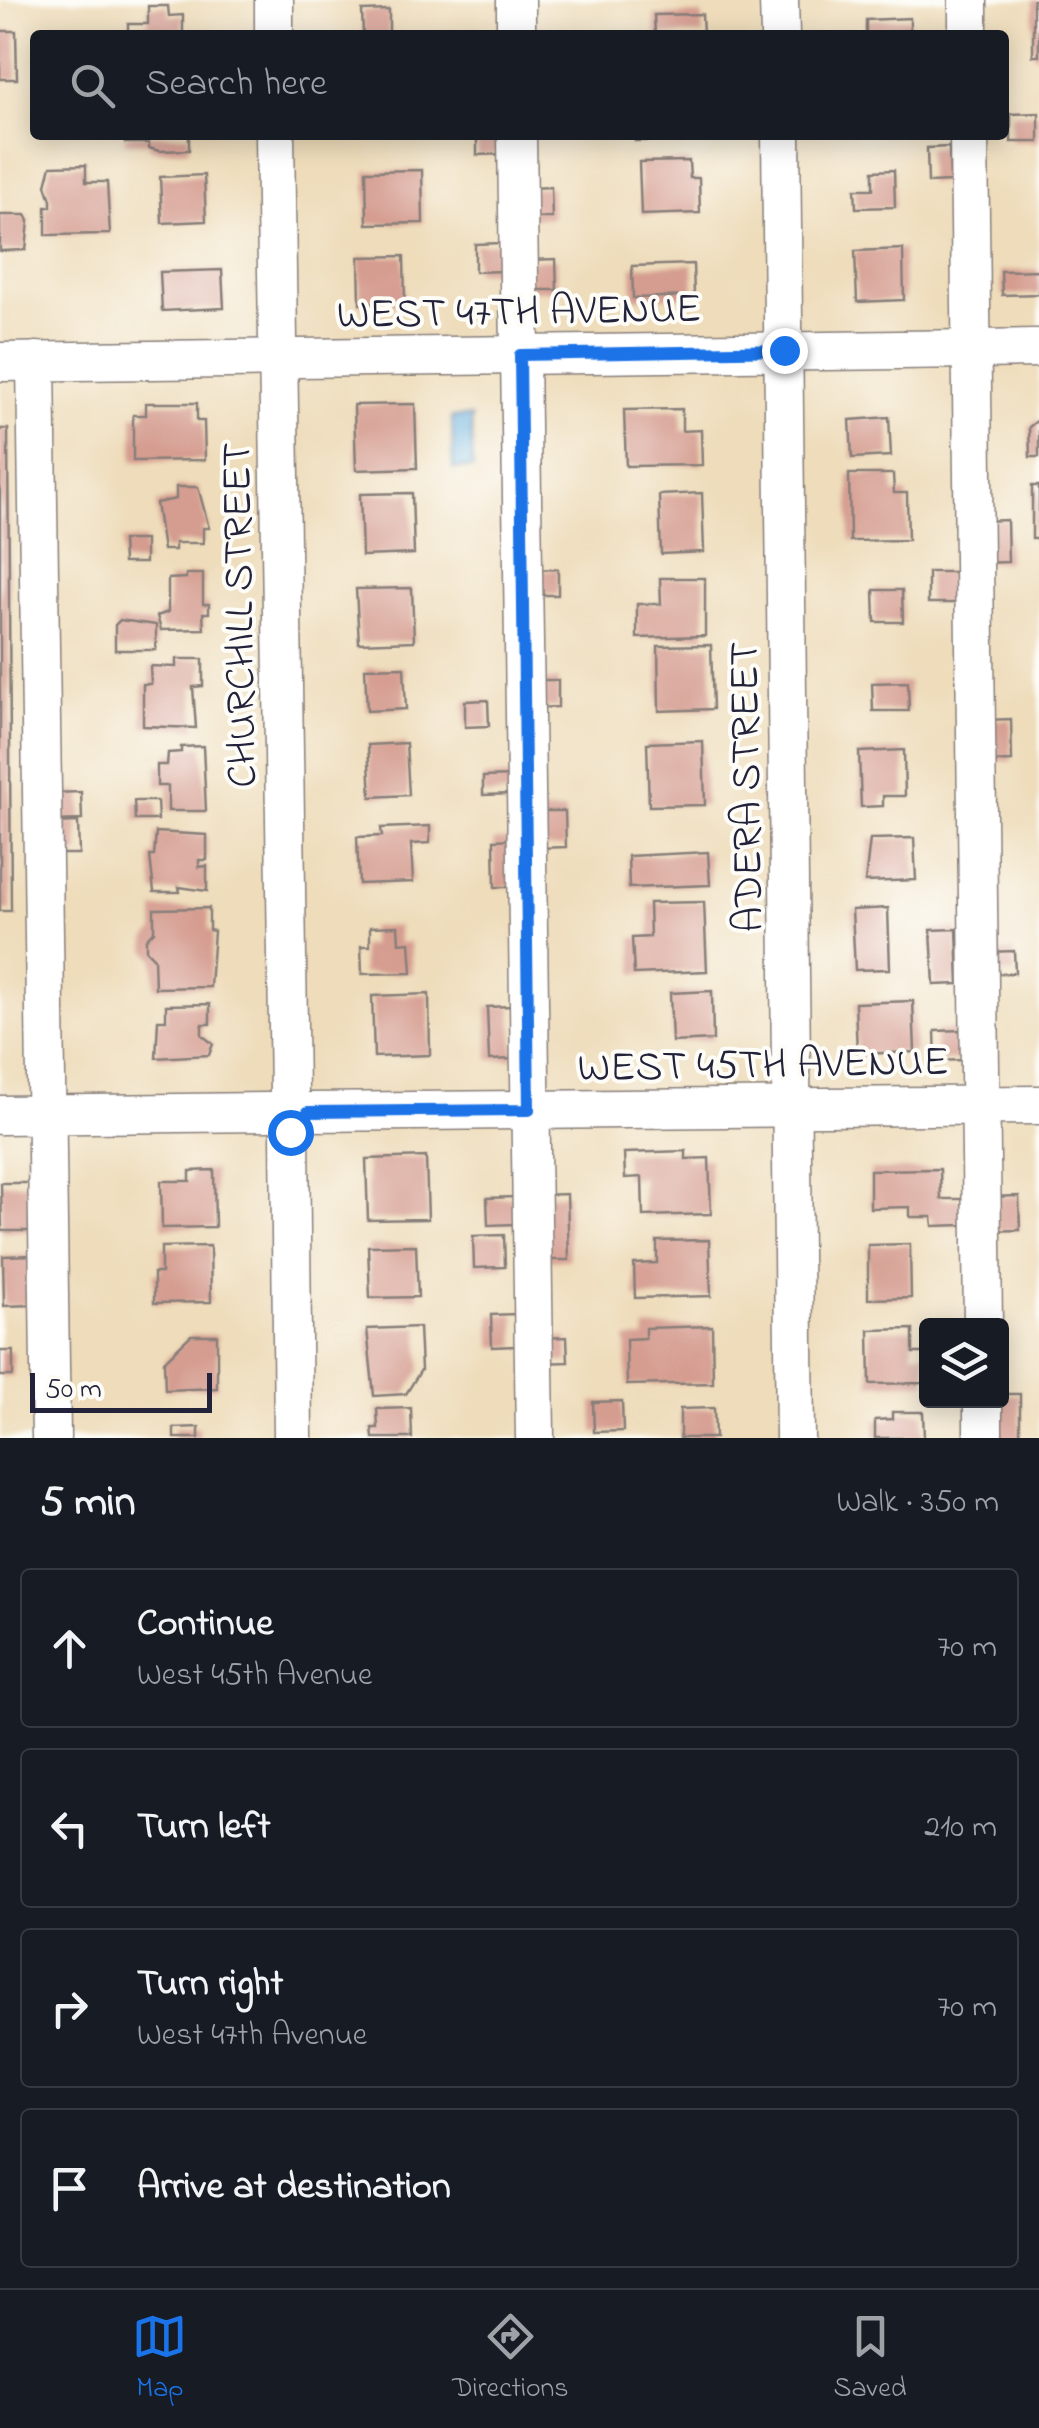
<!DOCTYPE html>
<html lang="en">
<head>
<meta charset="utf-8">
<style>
  body { margin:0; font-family:"Indie Flower",sans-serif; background:#242831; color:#f1f3f6 }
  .controls { position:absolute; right:30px; bottom:30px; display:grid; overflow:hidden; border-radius:10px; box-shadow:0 5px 25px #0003 }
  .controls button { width:90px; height:90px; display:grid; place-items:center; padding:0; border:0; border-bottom:2px solid #363941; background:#171b24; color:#f1f3f6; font:50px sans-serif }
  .scale { position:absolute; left:30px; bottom:25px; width:182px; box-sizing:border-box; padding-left:10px; border:5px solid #22223b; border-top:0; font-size:28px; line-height:35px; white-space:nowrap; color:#22223b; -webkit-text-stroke:8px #fdfcf7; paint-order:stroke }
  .stop { position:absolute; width:30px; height:30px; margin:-22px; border:8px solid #1a73e8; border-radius:50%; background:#fff }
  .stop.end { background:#1a73e8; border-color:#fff; box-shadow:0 2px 10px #0008 }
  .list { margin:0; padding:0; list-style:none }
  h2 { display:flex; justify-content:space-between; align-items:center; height:130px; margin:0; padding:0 40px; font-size:42px }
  h2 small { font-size:32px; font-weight:400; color:#9ea1a6 }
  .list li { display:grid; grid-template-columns:65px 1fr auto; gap:30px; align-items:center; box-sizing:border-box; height:160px; margin:0 20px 20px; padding:0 20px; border:2px solid #363941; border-radius:10px }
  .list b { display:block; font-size:38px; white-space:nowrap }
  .list p { margin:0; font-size:32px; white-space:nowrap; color:#9ea1a6 }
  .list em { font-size:32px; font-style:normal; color:#9ea1a6 }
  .icon { flex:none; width:55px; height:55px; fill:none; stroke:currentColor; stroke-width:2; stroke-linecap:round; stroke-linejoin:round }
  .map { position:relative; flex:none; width:1039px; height:1438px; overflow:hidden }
  .search { position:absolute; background:#171b24; box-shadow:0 5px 25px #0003; left:30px; right:30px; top:30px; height:110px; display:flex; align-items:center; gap:25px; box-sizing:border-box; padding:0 35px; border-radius:10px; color:#9ea1a6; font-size:38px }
  .sheet { height:850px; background:#171b24 }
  nav { display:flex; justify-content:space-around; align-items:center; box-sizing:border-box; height:140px; border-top:2px solid #363941; background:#171b24; font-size:28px; color:#9ea1a6 }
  nav a { display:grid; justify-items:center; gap:5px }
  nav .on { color:#1a73e8 }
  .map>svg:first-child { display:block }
  .water { fill:#69b1e0; stroke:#466a8e; stroke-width:2.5 }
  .building { fill:#d59c90 }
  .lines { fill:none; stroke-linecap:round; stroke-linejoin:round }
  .minor-casing { stroke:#887f7a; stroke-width:41 }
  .minor { stroke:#fff; stroke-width:38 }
  .route { stroke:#1a73e8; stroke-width:12 }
  .labels { text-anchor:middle; stroke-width:8; stroke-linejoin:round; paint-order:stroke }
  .street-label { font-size:42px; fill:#22223b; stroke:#fdfcf7 }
</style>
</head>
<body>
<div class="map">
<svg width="1039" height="1438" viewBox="0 0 1039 1438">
  <rect width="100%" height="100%" fill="#fdfcf7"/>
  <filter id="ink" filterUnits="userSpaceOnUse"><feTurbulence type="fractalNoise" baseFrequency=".01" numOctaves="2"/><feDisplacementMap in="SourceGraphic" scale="20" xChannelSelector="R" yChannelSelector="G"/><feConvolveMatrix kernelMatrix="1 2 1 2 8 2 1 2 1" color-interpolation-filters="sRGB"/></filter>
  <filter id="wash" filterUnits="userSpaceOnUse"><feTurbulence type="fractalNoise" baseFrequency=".0048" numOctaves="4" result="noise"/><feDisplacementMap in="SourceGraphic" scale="40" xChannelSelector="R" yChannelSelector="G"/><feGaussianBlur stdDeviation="2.25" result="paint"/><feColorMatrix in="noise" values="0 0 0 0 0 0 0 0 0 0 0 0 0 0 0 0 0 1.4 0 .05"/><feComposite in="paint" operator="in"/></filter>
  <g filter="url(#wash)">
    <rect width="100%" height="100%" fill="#eedcba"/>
    <polygon class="water" points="452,417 471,417 473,468 453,469"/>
    <g id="blocks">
      <g class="building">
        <rect x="1033" y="0" width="6" height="56"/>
        <polygon points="148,6 168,6 169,16 183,15 183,35 128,35 128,24 148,24"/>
        <polygon points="389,10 389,35 363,35 362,11"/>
        <polygon points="702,14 703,35 655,35 654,15"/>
        <polygon points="910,18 910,35 866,35 866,20"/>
        <polygon points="0,31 16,31 17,79 0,79"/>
        <polygon points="1039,113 1039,142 1011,142 1011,114"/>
        <polygon points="125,135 189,135 189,150 159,151 149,148 149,143 125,143"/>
        <polygon points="477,135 504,135 504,154 477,155"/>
        <polygon points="635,135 698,135 698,140 635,141"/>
        <polygon points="949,147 950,182 928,183 927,148"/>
        <polygon points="689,161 690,178 699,178 700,213 641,215 639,162"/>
        <polygon points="86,165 86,182 107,182 110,234 46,235 46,207 51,207 51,200 46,185 51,166"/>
        <polygon points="422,170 423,223 367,224 366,171"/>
        <polygon points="894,170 895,207 856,208 855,189 873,189 873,171"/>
        <polygon points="204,175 206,221 162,223 160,177"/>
        <polygon points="551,187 552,218 531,218 530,188"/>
        <polygon points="0,215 26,215 29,221 26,250 0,251"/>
        <polygon points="502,243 503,271 475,272 475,244"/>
        <polygon points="903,249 904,300 857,302 855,251"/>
        <polygon points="404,256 405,303 360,304 359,257"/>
        <polygon points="556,259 557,290 530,290 529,260"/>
        <polygon points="693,264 694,296 633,298 632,266"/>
        <polygon points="222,270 224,308 162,311 160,272"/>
        <polygon points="1039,270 1039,294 1002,295 1001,271"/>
        <polygon points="146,403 197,403 197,421 204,421 205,460 133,461 133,415 146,415"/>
        <polygon points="415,404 417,468 356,470 354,405"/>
        <polygon points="682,409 682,431 701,430 702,465 626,466 624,410"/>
        <polygon points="889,417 891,456 852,458 850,420"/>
        <polygon points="1039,419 1039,457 1030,457 1029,427"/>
        <polygon points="0,429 8,429 11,911 0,911"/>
        <polygon points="849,474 893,474 894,493 907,493 908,540 850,541"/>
        <rect x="1032" y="486" width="7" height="53"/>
        <polygon points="176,487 198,487 209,528 203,528 203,543 175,543 175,550 163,550 156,503 176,499"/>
        <polygon points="412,493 414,554 362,556 360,494"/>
        <polygon points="702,493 704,552 661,554 659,495"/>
        <polygon points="1007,520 1008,562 983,563 982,521"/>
        <polygon points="122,540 145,540 145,563 123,563"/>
        <polygon points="558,569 558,595 534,595 534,570"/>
        <rect x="928" y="572" width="29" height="31"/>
        <polygon points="186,574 203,574 203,604 209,604 209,613 203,613 204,629 161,630 157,616 168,612 168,579 186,578"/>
        <polygon points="660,578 705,578 705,636 637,638 637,604 661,604"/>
        <polygon points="412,588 414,641 359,643 356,589"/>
        <polygon points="874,590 902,590 903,622 875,622"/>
        <polygon points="120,620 156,625 156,650 115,650 115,625"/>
        <polygon points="711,645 713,709 659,711 658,646"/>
        <polygon points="176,659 203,659 203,686 193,687 196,728 143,726 143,684 151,684 150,666 176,667"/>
        <polygon points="404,667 406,709 367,711 365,668"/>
        <polygon points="535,680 558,680 558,707 535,708"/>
        <polygon points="908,682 909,711 873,711 872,683"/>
        <polygon points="488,700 489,726 465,727 465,701"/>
        <polygon points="1011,719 1012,761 986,762 985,720"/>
        <polygon points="703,741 705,805 649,806 647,743"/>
        <polygon points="406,743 409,795 371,797 368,745"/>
        <polygon points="203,746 206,811 168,811 168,786 157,786 157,765 167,765 168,753 181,752 181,747"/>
        <polygon points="904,750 905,796 883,796 883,806 861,807 859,752"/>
        <polygon points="513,776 513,794 483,795 483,777"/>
        <polygon points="81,792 82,820 53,821 53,793"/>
        <polygon points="134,801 157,801 158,820 135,820"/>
        <polygon points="538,811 565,811 566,847 539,848"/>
        <polygon points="78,822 79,854 52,854 51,823"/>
        <polygon points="430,826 430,843 411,844 413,882 359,884 357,837 382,836 381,828"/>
        <polygon points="156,832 207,835 207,860 199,860 199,867 207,866 207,891 179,887 180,892 154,892 150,856 154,856"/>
        <polygon points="914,838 916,880 865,882 870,839"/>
        <polygon points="516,839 518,887 495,887 494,840"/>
        <polygon points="708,852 710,885 629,888 628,856"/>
        <polygon points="704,902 707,971 634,974 632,938 650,937 649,903"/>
        <polygon points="209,908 209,930 214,931 210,987 155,988 154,958 146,950 146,939 154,931 154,909"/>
        <polygon points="888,908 890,969 855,970 852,910"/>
        <polygon points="398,926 399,943 410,942 412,973 362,974 361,946 370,946 370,927"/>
        <polygon points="957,929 959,984 934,985 931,930"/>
        <polygon points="1014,951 1015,973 988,974 988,952"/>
        <polygon points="712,991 713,1040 672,1042 670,993"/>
        <polygon points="429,994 430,1055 374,1057 372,996"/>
        <polygon points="913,1001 915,1052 857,1054 855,1003"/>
        <polygon points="210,1004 210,1024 202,1024 202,1035 213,1044 209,1055 156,1058 158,1020 166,1020 166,1005"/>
        <polygon points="512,1006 514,1059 489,1060 487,1007"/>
        <polygon points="962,1030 964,1060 936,1061 935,1031"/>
        <polygon points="686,1151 686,1159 709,1158 711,1214 643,1216 642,1177 625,1178 624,1153"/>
        <polygon points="426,1157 428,1219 368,1220 366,1159"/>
        <polygon points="940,1169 941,1199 963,1199 963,1225 933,1226 932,1217 910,1217 910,1207 870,1208 870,1170"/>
        <polygon points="214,1170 215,1227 162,1228 161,1181 190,1181 190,1171"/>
        <polygon points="1,1183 30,1183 31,1231 2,1231"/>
        <polygon points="567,1194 569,1260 544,1260 541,1195"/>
        <polygon points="1019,1196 1020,1230 988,1231 988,1197"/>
        <polygon points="514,1197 515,1224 488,1225 487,1198"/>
        <polygon points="504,1235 505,1267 474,1268 473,1236"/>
        <polygon points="709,1240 711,1296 635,1298 634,1264 657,1263 657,1241"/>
        <polygon points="910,1244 911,1298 868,1299 868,1245"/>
        <polygon points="416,1245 418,1297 370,1298 368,1246"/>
        <polygon points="210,1246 211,1302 154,1303 154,1273 161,1273 161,1247"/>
        <polygon points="34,1255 34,1305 4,1306 3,1256"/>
        <polygon points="515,1314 516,1346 492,1347 491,1315"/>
        <polygon points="712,1326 713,1383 627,1385 626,1339 645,1338 645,1328"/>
        <polygon points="419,1327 421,1370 406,1394 374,1396 367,1329"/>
        <polygon points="913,1329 913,1353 926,1353 926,1383 870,1384 869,1330"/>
        <polygon points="191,1335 217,1335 217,1388 165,1390 164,1361"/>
        <polygon points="567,1337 568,1362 543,1363 542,1338"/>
        <rect x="0" y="1351" width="13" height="25"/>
        <polygon points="1002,1394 1020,1394 1020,1438 993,1438"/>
        <polygon points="622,1401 623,1431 594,1432 593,1402"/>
        <polygon points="411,1408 412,1438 373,1438 372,1428 378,1428 377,1409"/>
        <polygon points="714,1408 715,1438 680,1438 680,1409"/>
        <polygon points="892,1412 923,1412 924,1438 875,1438 875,1420 892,1419"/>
        <polygon points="199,1427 199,1438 174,1438 174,1428"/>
      </g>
    </g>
  </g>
  <g filter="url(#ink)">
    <use href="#blocks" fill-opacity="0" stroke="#887f7a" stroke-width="2.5"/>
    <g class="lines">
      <defs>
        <g id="minor">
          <polyline points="274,0 274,35"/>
          <polyline points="516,0 516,35"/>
          <polyline points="779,0 780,35"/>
          <polyline points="968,0 968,35"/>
          <polyline points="275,135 289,1094"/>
          <polyline points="517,135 535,1438"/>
          <polyline points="781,135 795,1438"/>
          <polyline points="969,135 983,1326"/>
          <polyline points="36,361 51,1438"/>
          <polyline points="0,362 1039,348"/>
          <polyline points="308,1112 1039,1105"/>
          <polyline points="0,1115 269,1112"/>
          <polyline points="290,1132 293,1438"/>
          <polyline points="983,1400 983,1438"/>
        </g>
      </defs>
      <use href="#minor" class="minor-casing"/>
      <use href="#minor" class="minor"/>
    </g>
  </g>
  <g class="lines" filter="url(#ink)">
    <polyline class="route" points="290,1132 305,1124 308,1112 529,1110 520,355 784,350"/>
  </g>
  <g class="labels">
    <g class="street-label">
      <text transform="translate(519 309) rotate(-1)" y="15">WEST 47TH AVENUE</text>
      <text transform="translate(237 615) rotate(-91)" y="15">CHURCHILL STREET</text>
      <text transform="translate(744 787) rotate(-91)" y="15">ADERA STREET</text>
      <text transform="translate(763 1062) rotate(-1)" y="15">WEST 45TH AVENUE</text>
    </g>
  </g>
</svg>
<div class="controls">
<button><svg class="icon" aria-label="layers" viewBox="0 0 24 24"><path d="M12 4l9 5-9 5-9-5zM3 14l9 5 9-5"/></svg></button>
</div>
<div class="scale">50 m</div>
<div class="stop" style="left:290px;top:1132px"></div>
<div class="stop end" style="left:784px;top:350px"></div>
<div class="search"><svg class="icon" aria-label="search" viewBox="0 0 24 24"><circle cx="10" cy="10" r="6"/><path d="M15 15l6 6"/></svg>Search here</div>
</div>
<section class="sheet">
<h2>5 min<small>Walk · 350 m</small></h2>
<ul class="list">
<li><svg class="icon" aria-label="ahead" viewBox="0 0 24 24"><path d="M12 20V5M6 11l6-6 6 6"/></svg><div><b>Continue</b><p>West 45th Avenue</p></div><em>70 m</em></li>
<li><svg class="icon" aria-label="left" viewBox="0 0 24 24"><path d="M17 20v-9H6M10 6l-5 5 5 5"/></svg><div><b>Turn left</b></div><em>210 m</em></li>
<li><svg class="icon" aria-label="right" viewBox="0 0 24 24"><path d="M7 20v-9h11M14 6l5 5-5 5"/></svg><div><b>Turn right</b><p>West 47th Avenue</p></div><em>70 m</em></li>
<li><svg class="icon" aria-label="arrive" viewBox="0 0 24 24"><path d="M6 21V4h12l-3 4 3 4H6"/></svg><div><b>Arrive at destination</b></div></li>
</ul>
</section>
<nav>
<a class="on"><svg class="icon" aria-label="map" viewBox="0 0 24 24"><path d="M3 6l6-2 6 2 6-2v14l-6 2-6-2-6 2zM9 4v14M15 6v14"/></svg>Map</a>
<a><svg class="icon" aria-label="directions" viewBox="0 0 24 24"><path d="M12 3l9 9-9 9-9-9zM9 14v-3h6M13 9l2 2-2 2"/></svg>Directions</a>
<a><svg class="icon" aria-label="saved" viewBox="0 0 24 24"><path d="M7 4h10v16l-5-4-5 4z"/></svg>Saved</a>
</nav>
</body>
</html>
